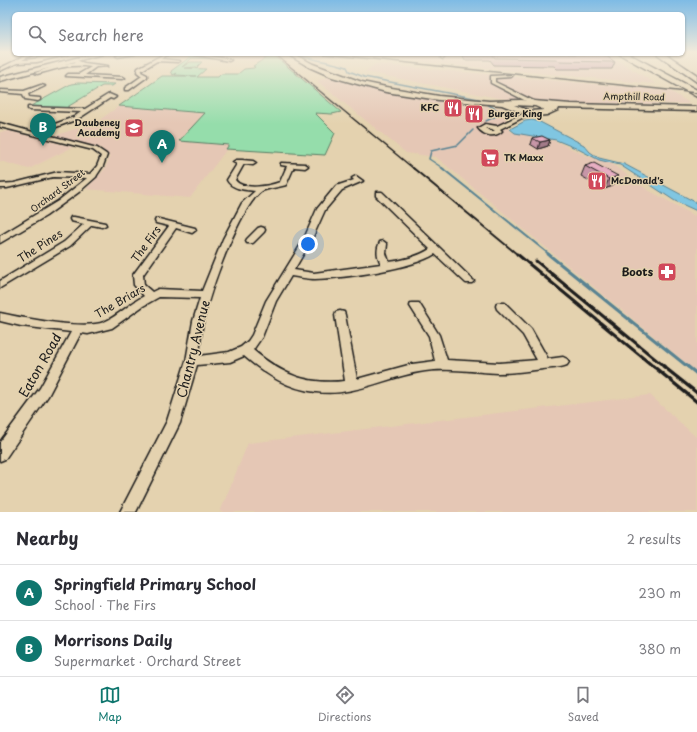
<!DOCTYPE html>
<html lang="en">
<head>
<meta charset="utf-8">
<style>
  body { margin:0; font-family:"Playpen Sans",sans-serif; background:#f7f7f7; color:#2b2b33 }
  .you { position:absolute; left:308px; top:244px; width:14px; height:14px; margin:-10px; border:3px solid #fff; border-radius:50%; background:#1a73e8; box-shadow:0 0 0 6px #1a73e833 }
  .badge { display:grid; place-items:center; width:26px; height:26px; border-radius:50%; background:#0f766e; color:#fff; font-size:13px; font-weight:700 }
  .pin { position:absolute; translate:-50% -33px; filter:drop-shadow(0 1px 2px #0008) }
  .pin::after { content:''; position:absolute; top:21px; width:14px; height:12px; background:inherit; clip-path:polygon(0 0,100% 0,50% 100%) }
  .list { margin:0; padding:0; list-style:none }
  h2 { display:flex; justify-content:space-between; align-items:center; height:52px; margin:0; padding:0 16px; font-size:17px }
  h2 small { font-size:13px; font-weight:400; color:#7c7c81 }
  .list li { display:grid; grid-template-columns:26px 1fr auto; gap:12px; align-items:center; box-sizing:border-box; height:56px; padding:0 16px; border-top:1px solid #e1e1e2 }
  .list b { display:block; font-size:15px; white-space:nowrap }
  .list p { margin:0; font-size:13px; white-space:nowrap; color:#7c7c81 }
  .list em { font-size:13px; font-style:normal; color:#7c7c81 }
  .icon { flex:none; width:22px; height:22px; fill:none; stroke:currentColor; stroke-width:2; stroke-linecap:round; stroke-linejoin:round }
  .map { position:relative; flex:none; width:697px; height:512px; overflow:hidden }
  .search { position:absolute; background:#fff; box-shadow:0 1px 3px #0004; left:12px; right:12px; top:12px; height:44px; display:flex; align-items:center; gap:10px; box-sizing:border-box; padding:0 14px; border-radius:6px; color:#7c7c81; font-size:15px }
  .sheet { height:164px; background:#fff }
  nav { display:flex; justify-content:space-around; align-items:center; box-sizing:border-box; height:56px; border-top:1px solid #e1e1e2; background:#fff; font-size:11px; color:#7c7c81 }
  nav a { display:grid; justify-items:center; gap:2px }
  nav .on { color:#0f766e }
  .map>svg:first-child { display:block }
  .built { fill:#e5c7b5 }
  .green { fill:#95ddab; stroke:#587c64 }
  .water { fill:#80c6e1; stroke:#588292 }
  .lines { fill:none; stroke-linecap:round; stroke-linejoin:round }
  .stream-far3 { stroke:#588292; stroke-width:1.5 }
  .stream-far2 { stroke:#588292; stroke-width:2 }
  .stream-far1 { stroke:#588292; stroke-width:3 }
  .stream { stroke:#588292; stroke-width:3.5 }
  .street-casing { stroke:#1c1c1c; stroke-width:3 }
  .secondary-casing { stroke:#1c1c1c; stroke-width:3 }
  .highway-casing { stroke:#1c1c1c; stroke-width:3 }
  .street { fill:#e4d2af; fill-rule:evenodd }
  .secondary { fill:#e4d2af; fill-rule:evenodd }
  .highway { fill:#e4d2af; fill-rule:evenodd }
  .rail-far3 { stroke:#1c1c1c; stroke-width:1.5 }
  .rail-far2 { stroke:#1c1c1c; stroke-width:2 }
  .rail-far1 { stroke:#1c1c1c; stroke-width:3 }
  .rail { stroke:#1c1c1c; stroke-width:3.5 }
  .wall { fill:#c796a7; stroke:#1c1c1c }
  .shaded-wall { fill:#a27a88; stroke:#1c1c1c }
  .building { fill:#e7aec2; stroke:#1c1c1c }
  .labels { text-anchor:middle; stroke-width:3; stroke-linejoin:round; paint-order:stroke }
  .far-street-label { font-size:9px; fill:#1c1c1c; stroke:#e4d2af }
  .far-poi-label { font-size:9px; font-weight:bold; fill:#1c1c1c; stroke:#e4d2af; text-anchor:start }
  .street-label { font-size:11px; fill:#1c1c1c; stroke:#e4d2af }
  .poi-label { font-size:11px; font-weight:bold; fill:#1c1c1c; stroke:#e4d2af; text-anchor:end }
  .near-street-label { font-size:13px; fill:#1c1c1c; stroke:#e4d2af }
</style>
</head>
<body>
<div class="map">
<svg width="697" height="512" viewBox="0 0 697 512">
  <rect width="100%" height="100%" fill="#e4d2af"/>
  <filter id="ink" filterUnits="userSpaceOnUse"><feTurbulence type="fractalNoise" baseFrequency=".025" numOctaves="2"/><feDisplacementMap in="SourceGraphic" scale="8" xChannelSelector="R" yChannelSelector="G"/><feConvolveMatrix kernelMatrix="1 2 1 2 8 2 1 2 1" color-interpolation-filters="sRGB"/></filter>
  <g filter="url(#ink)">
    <g class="built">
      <polygon points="201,54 266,54 269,56 259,62"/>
      <polygon points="371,54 608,54 656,84 441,64 370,56"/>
      <polygon points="375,64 670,91 691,104 548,103 498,98 365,72"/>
      <polygon points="328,77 390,94 502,108 511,132 555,141 587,156 612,164 648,190 697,217 697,372 436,157 406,153 317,81"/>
      <polygon points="119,106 205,113 179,140 230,145 190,198 86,189 104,170 110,157 101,148 54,136 98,121"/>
      <polygon points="9,131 73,147 29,169 0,161 0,132"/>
      <polygon points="650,395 697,438 697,512 220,512 248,443"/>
    </g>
    <g class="green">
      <polygon points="194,54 214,58 212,59 192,58 182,67 190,62 202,62 197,67 184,68 206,69 197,77 218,77 221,74 238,74 244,69 254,68 255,67 253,66 269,56 275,56 341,112 332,114 315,113 335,133 325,155 226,149 229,145 179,141 205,113 119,106 162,76 196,76 175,75 177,73 173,75 171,71"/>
      <polygon points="78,83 115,84 112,86 102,86 64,109 29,107 71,84"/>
    </g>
    <polygon class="water" points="532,120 540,122 584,145 590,152 599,158 624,164 697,203 697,211 675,201 620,165 599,160 578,149 556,140 515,133 510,129 525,121"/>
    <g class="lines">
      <g class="stream-far3">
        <path d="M 294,54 C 311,60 330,61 347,67 L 349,71 L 364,77 L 479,99 L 502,113 L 486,121"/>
        <polyline points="444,169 429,159 431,151 458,145 473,130"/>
      </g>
      <polyline class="stream-far2" points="442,168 550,255"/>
      <polyline class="stream-far1" points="548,254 688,367"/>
      <polyline class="stream" points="687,366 697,374"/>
      <defs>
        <g id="street">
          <path d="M 29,54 L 34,54 L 22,60 C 38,60 53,54 69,54 L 37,62 L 17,63 L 0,71 L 0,68 Z"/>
          <polygon points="120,54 135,54 118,57 116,56"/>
          <polygon points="164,54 169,54 161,59 180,61 178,62 157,61 142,70 141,72 147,75 147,77 129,90 125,90 125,88 142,76 137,72 138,68"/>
          <polygon points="191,54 200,54 231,60 229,61"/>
          <polygon points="443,54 447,54 443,59 441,58"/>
          <path d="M 76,60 L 84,63 L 108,66 L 96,67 L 85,75 L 123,77 L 125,78 L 123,79 L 66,76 L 68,74 L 79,74 L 91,67 C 70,63 57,69 37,74 L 35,73 L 57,65 L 76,62 L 74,61 Z"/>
          <polygon points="513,75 511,77 495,78 495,82 536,102 536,104 532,104 491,83 491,76"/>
          <polygon points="41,85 45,86 28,94 29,97 40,98 40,100 38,101 25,99 23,94 0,92 0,90 24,91"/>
          <polygon points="109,94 116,97 113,99 110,98 78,119 40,133 97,148 106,154 107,155 103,166 97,175 96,177 79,192 46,216 0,243 0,236 58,201 87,178 53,177 7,188 0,188 0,184 14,183 58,172 90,174 97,166 101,156 93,150 0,127 0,123 33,132 74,117 81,112 30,110 28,109 28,107 85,109"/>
          <path d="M 533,112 L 536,114 L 535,115 L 524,117 L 500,129 L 502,131 C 495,138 484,136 478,128 L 485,124 L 497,126 L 520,115 ZM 485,128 L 492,129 L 495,131 L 490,131 Z"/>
          <path d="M 242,160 L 253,161 L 256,163 L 253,165 L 244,164 L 235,180 C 243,191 269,186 280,182 L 287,166 L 281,165 L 281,163 L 305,164 L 308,166 L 305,168 L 294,167 L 286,185 C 280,187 265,189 262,191 C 239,207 209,294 203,322 C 201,333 200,344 199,356 L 229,352 L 241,347 L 248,341 L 252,335 L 266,301 L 303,241 L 317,209 L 336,186 L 354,180 L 352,178 L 356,176 L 363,181 L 342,190 L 325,210 L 311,241 L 294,270 L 314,273 L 381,264 C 377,256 376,250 380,242 L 383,241 L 387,244 L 386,253 L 389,262 C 405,260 417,257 430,249 L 376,196 L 376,192 L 382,192 L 474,281 L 472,283 L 466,283 L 435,254 C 412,269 345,278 315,279 C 308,279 299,277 291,276 L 276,301 L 262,337 L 253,350 C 283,375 306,385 345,381 L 335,315 L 336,312 L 340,311 L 344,312 L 345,315 L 357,379 L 412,364 L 435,361 L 429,336 L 410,306 L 411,303 L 419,303 L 439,335 L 447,360 L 499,363 L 537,360 L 523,335 L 497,309 L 496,306 L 497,303 L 505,303 L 531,329 L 548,359 L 563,357 L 567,359 L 569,362 L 567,365 C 560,368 551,368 543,369 C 528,371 513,373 498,373 C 472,372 445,367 419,372 C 384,378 353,397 316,392 C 288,389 265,374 244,356 L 230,362 L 197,365 L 180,423 L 136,512 L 120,512 L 167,421 L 186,361 L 193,321 L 200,298 L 159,297 L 143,306 L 112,328 L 88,334 L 81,333 L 48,396 L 5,459 L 0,461 L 0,442 L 40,388 L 71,332 L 21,326 L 0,321 L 0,313 C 23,318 84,330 104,322 C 118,316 130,303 144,296 L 134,285 L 133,275 L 169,226 L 156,223 L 155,221 L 156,219 L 159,219 L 195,228 L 196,230 L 192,233 L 176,228 L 143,275 L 144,285 L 152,292 L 158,289 L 202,291 L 223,239 L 242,203 L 255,191 C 246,190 231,189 227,180 L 237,164 L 233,162 L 236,160 Z"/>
          <polygon points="71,217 74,217 105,223 106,225 102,227 92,225 70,246 0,288 0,281 64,242 84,224 71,221 70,219"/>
          <polygon points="261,227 264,228 265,230 264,232 253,243 247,243 246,241 247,239 258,228"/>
        </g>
        <g id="secondary">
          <polygon points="92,54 103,54 0,81 0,77"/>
          <path d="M 287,54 L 294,54 L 313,64 L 362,82 L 386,87 L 439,96 L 489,101 L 521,100 L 571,104 L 697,107 L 697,111 L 559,108 L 558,110 L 547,115 L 534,116 L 522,113 L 502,105 L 439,100 L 386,92 L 332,77 L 309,67 ZM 514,105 L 535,106 L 544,110 L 530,111 Z"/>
        </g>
        <g id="highway">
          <polygon points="619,54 629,54 697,90 697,97"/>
          <polygon points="657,54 666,54 697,75 697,82"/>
        </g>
      </defs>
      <use href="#street" class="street-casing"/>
      <use href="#secondary" class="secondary-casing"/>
      <use href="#highway" class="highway-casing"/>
      <use href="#street" class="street"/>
      <use href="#secondary" class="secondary"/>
      <use href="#highway" class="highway"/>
      <g class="rail-far3">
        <polyline points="275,54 414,169"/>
        <polyline points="323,54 697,93"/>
      </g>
      <polyline class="rail-far2" points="413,168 518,255"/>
      <g class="rail-far1">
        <polyline points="517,254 654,367"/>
        <polyline points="536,261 665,367"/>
      </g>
      <g class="rail">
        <polyline points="653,366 697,402"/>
        <polyline points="663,366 697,393"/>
      </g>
    </g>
    <g class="wall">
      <polygon points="462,54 603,54 615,62 612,69 557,69 554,66 494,65 490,60 465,60"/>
      <polygon points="532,138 550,140 548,146 538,149 530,144"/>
      <polygon points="585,166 618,176 613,186 604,189 581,176"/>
    </g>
    <g class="shaded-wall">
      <polygon points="550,140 548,146 538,149 540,142"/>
      <polygon points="618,176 613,186 604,189 609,179"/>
    </g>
    <g class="building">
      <polygon points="492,54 603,54 615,62 559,61 556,59 495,58"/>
      <polygon points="542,136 550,140 540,142 532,138"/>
      <polygon points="594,163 618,176 609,179 585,166"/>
    </g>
  </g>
  <linearGradient id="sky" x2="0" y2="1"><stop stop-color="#7ebbe5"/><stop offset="0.42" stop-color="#f3ebdb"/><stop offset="1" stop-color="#f3ebdb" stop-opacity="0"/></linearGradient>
  <rect width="697" height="124" fill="url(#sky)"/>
  <defs>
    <symbol id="restaurant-square" viewBox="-11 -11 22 22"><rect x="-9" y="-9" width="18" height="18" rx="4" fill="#d1495b" stroke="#e4d2af"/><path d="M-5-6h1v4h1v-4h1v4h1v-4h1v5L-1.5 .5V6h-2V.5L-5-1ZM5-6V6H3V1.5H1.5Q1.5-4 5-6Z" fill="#fff"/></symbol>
    <symbol id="school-square" viewBox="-11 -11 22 22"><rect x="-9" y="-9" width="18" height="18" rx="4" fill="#d1495b" stroke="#e4d2af"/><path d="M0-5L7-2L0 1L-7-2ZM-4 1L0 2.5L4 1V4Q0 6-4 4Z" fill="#fff"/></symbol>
    <symbol id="supermarket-square" viewBox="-11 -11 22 22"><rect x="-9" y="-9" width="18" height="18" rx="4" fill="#d1495b" stroke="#e4d2af"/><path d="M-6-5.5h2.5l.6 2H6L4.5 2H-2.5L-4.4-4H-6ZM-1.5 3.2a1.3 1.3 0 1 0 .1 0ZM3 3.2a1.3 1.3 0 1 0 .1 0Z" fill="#fff"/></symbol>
    <symbol id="pharmacy-square" viewBox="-11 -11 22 22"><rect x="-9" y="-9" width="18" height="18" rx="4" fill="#d1495b" stroke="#e4d2af"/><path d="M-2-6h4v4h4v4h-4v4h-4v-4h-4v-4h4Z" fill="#fff"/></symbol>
  </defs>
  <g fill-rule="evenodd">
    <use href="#restaurant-square" x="442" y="97" width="22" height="22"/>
    <use href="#restaurant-square" x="463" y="103" width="22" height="22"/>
    <use href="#school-square" x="123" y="117" width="22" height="22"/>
    <use href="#supermarket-square" x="479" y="147" width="22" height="22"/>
    <use href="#restaurant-square" x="586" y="170" width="22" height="22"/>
    <use href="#pharmacy-square" x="656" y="261" width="22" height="22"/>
  </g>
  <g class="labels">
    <g class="far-street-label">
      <text transform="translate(634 97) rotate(1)" y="3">Ampthill Road</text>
      <text transform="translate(58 191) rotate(-37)" y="3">Orchard Street</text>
    </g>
    <g class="far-poi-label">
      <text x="439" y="111" text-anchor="end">KFC</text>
      <text x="488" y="117">Burger King</text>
      <text x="120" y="126" text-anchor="end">Daubeney<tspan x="120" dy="10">Academy</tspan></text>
      <text x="504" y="161">TK Maxx</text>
      <text x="611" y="184">McDonald's</text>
    </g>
    <g class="street-label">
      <text transform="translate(146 244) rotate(-54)" y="4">The Firs</text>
      <text transform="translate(40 246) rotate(-33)" y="4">The Pines</text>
      <text transform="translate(120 301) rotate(-30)" y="4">The Briars</text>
    </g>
    <g class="poi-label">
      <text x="653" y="276">Boots</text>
    </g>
    <g class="near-street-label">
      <text transform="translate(193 349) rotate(-76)" y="5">Chantry Avenue</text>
      <text transform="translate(40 365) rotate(-60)" y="5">Eaton Road</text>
    </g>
  </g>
</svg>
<div class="you"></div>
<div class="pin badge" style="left:162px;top:163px">A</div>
<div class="pin badge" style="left:43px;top:146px">B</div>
<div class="search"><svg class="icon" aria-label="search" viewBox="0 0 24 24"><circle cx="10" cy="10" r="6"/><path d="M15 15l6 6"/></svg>Search here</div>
</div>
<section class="sheet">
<h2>Nearby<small>2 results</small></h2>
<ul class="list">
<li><span class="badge">A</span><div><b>Springfield Primary School</b><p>School · The Firs</p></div><em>230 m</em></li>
<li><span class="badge">B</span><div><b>Morrisons Daily</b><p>Supermarket · Orchard Street</p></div><em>380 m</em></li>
</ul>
</section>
<nav>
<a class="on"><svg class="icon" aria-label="map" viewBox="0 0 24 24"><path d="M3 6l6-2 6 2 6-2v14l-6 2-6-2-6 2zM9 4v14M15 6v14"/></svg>Map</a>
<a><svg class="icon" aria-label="directions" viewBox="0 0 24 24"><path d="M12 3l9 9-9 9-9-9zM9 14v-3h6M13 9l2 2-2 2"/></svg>Directions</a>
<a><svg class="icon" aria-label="saved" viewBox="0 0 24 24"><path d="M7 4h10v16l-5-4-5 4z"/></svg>Saved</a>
</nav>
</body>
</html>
